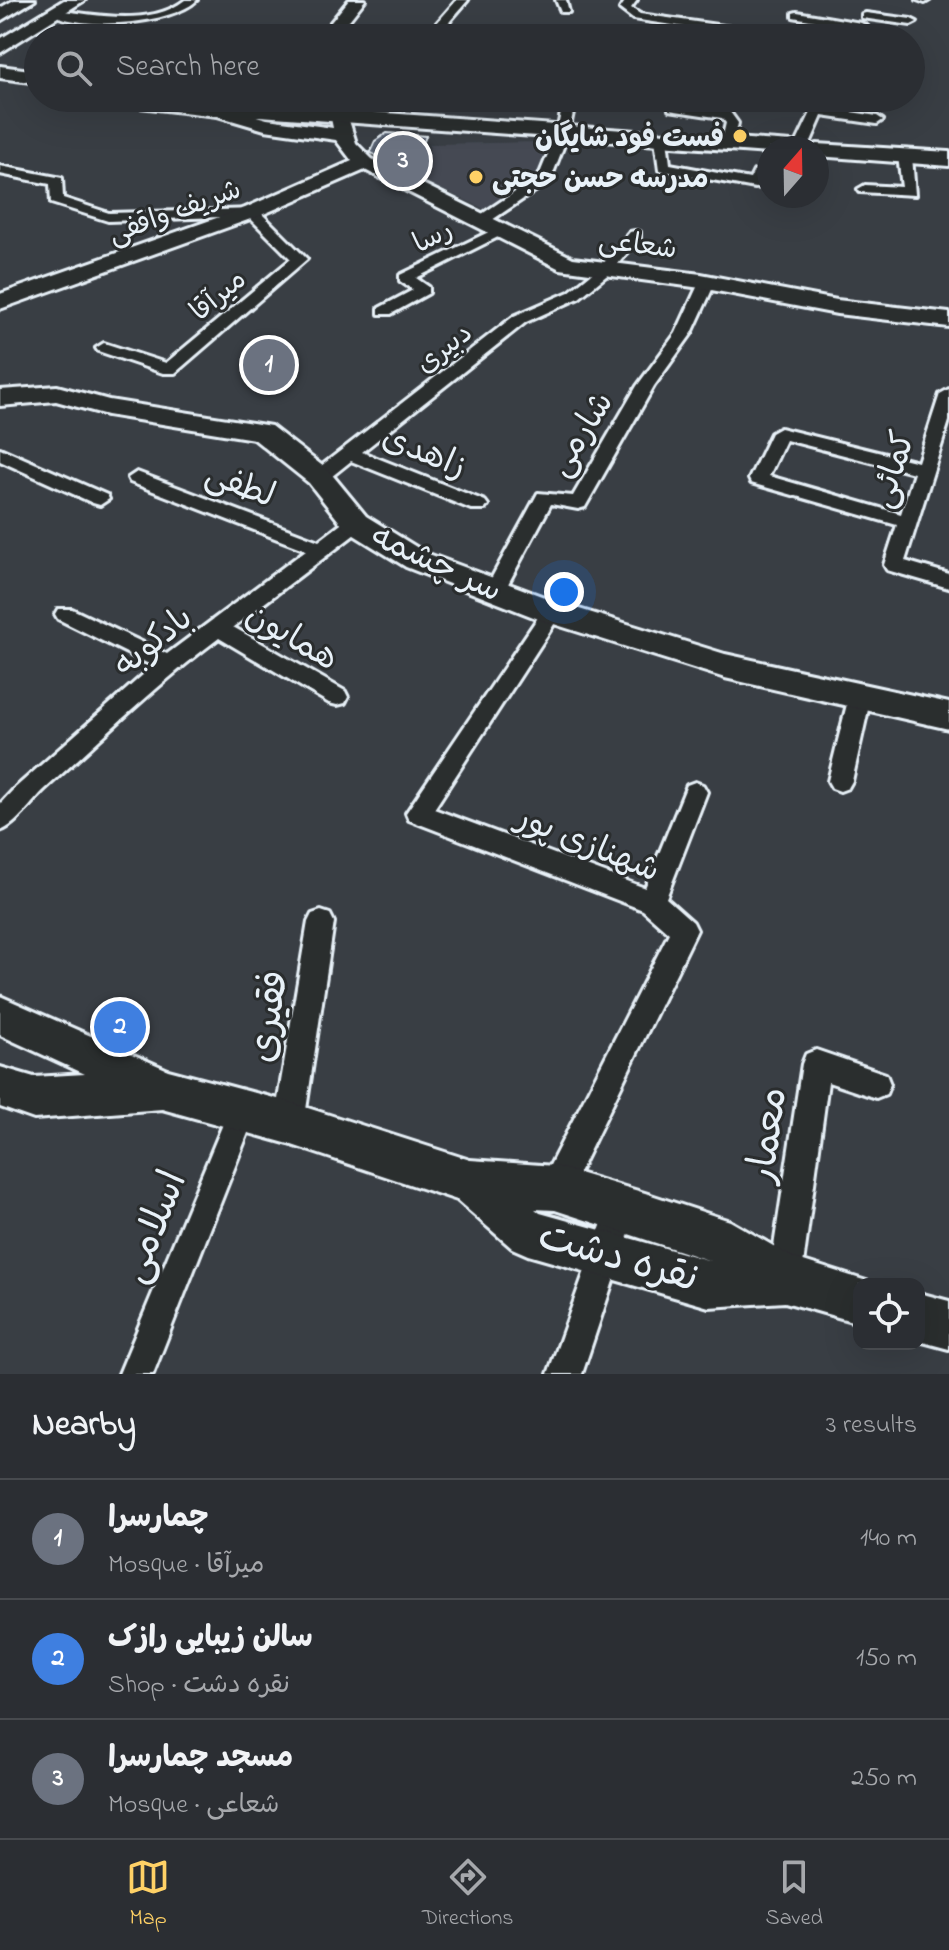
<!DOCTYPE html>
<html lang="en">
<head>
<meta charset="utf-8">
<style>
  body { margin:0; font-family:"Indie Flower","Playpen Sans Arabic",sans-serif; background:#33363b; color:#f1f3f6 }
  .controls { position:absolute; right:24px; bottom:24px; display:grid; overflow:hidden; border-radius:16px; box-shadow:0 8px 32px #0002 }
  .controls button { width:72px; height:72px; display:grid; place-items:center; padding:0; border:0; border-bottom:2px solid #474a4e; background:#2b2e33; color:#f1f3f6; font:40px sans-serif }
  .compass { position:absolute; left:757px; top:136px; width:72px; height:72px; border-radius:50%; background:#2b2e33; box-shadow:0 8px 32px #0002; rotate:20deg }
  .you { position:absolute; left:564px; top:592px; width:28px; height:28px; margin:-20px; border:6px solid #fff; border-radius:50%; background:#1a73e8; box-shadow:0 0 0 12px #1a73e833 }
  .badge { display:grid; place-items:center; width:52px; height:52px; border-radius:50%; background:#ffd166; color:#fff; font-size:26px; font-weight:700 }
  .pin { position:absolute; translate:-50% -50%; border:4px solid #fff; box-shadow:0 2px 8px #0006 }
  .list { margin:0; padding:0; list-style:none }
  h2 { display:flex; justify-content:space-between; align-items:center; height:104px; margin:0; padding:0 32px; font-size:34px }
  h2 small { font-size:26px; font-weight:400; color:#a6a8ac }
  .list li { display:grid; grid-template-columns:52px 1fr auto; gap:24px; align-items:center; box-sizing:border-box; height:120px; padding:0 32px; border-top:2px solid #474a4e }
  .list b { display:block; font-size:30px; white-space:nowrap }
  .list p { margin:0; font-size:26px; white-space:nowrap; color:#a6a8ac }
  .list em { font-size:26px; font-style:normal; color:#a6a8ac }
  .icon { flex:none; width:44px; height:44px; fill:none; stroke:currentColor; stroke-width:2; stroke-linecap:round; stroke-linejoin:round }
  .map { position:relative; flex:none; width:949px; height:1374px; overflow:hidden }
  .search { position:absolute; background:#2b2e33; box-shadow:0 8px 32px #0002; left:24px; right:24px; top:24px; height:88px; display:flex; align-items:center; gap:20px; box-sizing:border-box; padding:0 28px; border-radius:44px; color:#a6a8ac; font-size:30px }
  .sheet { height:464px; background:#2b2e33 }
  nav { display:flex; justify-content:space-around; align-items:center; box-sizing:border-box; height:112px; border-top:2px solid #474a4e; background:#2b2e33; font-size:22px; color:#a6a8ac }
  nav a { display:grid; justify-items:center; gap:4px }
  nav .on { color:#ffd166 }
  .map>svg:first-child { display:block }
  .built { fill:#444a53 }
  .building { fill:#5c6677; stroke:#e8f1f8; stroke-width:2 }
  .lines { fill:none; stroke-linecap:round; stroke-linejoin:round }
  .street-casing { stroke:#e8f1f8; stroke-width:6 }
  .secondary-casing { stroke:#e8f1f8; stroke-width:6 }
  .primary-casing { stroke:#e8f1f8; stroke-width:6 }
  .street { fill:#2a2d2e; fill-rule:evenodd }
  .secondary { fill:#2a2d2e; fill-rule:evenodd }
  .primary { fill:#2a2d2e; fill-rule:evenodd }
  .poi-dot { fill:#ffd166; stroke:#2a2d2e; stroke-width:3 }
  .labels { text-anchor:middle; stroke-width:6; stroke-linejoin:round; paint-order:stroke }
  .far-poi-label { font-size:28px; font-weight:bold; fill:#e8f1f8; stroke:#2a2d2e; text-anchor:end }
  .far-street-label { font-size:28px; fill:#e8f1f8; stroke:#2a2d2e }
  .street-label { font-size:34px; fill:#e8f1f8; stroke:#2a2d2e }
  .near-street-label { font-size:40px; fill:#e8f1f8; stroke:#2a2d2e }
</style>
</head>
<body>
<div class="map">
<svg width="949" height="1374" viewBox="0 0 949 1374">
  <rect width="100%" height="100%" fill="#393e44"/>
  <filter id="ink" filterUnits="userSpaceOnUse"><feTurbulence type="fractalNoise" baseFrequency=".0125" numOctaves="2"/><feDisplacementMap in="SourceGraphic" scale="16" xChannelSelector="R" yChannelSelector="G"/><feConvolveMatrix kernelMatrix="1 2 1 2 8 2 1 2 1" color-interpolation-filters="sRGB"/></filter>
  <g filter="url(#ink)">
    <polygon class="built" points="546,142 537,179 489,211 412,176 425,170 430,144"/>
    <polygon class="building" points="387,133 426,136 421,149 420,170 411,175 370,152 375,141"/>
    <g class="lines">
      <defs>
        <g id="street">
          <path d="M 185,0 L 197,0 C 172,25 79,31 51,13 L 56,10 C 96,15 151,27 185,0 Z"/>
          <polygon points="457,0 468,0 444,28 436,28 436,24"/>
          <polygon points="556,0 566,0 569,12 561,12"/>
          <polygon points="626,0 637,0 631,8 640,14 731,27 757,38 633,19 620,9"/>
          <polygon points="917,0 930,0 925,3"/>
          <polygon points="797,12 861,23 867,26 861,29 793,17 793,13"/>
          <polygon points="866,13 911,19 917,22 911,25 862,18 862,14"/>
          <polygon points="389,31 395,34 391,38 379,38"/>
          <polygon points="564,98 576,98 569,132 550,181 486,224 476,224 476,218 539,176 557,132"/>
          <polygon points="818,98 830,98 825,108 877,116 883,120 877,124 822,116 808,148 794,148"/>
          <polygon points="673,103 730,112 738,123 733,147 721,144 726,123 722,118 669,110 669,104"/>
          <polygon points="661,135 667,139 670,164 750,179 754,171 769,171 769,179 764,179 760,187 755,188 659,170 655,139"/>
          <polygon points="905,152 912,156 915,195 860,192 858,189 865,185 902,187 898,156"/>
          <polygon points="0,166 62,178 63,198 109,213 257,209 307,259 175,373 163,373 98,351 96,348 104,343 166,363 291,259 248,216 108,221 51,203 50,184 0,174"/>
          <polygon points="499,227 504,228 504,234 416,278 429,287 429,293 391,314 379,314 379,308 413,290 400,281 400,275"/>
          <polygon points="635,231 640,232 640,238 611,272 579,298 526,322 362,452 485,501 488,505 485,509 471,509 351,461 326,481 312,481 310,477 312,473 514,316 569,292 601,266 630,232"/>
          <polygon points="707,278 715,283 692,333 654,386 585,507 578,509 551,504 502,595 488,595 485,590 538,493 573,496 637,386 676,333 699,283"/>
          <path d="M 949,389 L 949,421 L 905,561 L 949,574 L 949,588 L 887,570 L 884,565 L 897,525 L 751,483 L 749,479 L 771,433 L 780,428 L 918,462 L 940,394 ZM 786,440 L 914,473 L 901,514 L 769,476 Z"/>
          <polygon points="0,448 107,495 109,499 100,505 93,503 0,461"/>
          <path d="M 137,472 L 319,541 L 349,518 L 363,518 L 366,523 L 363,528 L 233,627 L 345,691 L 348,697 L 345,703 L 337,705 L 329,703 L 219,638 C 157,684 102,738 45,789 C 31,802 17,825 0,831 L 0,804 L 14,789 L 153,666 L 58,619 L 55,614 L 58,609 L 72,609 L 167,654 L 306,550 L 130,482 L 128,478 Z"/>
          <polygon points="552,605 559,607 562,612 434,809 645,888 687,785 695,782 703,785 707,792 666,898 693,922 697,930 566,1199 555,1203 544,1199 540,1188 544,1177 669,933 643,910 409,820 406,813 545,607"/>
          <polygon points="860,688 868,690 871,696 852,781 848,788 840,791 832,788 828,781 849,696 852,690"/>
          <polygon points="321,911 330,914 334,922 304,1123 299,1133 289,1138 279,1133 274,1123 308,922 312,914"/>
          <polygon points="816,1050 886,1074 890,1084 886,1094 876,1098 828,1082 801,1279 796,1290 785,1295 774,1290 769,1279 802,1064 806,1054"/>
          <polygon points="243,1096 253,1100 257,1110 153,1374 119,1374 233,1100"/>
          <polygon points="622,1194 633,1198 637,1209 582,1374 548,1374 607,1209 611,1198"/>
        </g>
        <g id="secondary">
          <polygon points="349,0 365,0 335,38 318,38"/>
          <polygon points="217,105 267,119 333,128 331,118 333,114 347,114 356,143 372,159 573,258 701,274 837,300 949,313 949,327 837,314 701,288 560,269 365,170 259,216 0,309 0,294 245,208 352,161 336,140 265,130 211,114 208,110 211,106"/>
          <polygon points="57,386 109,400 271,426 329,471 366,516 426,553 563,604 725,654 949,703 949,729 725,678 541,620 406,567 346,530 309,483 254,439 107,415 56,401 0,406 0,390"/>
          <path d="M 0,996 L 168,1070 L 289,1102 L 470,1160 L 555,1166 L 645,1193 L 730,1221 L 794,1258 L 876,1284 L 859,1284 L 859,1323 L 785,1302 L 709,1307 L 528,1255 L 512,1248 L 457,1200 L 289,1144 L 162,1109 L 34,1119 L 0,1107 L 0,1067 L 34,1077 L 85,1074 L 0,1035 ZM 535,1209 L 555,1210 L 711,1261 L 540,1213 Z"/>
          <polygon points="919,1293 949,1301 949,1349 919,1341"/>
        </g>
        <g id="primary">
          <polygon points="14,0 35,0 0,21 0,8"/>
          <polygon points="64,0 85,0 0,53 0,39"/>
          <polygon points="0,66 38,71 38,83 0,78"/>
          <polygon points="104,98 260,104 792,142 803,148 769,148 769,153 260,116 217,116 114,104"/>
          <polygon points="817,144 949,152 949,166 817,156 817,148 808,148"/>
        </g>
      </defs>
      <use href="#street" class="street-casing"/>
      <use href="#secondary" class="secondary-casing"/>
      <use href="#primary" class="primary-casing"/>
      <use href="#street" class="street"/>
      <use href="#secondary" class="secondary"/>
      <use href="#primary" class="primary"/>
    </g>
  </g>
  <g class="poi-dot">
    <circle cx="740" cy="136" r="8"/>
    <circle cx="476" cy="177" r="8"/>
  </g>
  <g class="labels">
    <g class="far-poi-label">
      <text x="724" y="146">فست فود شایگان</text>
      <text x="492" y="187" text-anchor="start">مدرسه حسن حجتی</text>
    </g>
    <g class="far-street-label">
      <text transform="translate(174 210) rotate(-20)" y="10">شریف واقفی</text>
      <text transform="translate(432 235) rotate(-27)" y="10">رسا</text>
      <text transform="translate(638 243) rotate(7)" y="10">شعاعی</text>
      <text transform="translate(217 294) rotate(-40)" y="10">میرآقا</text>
      <text transform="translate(443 347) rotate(-38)" y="10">دبیری</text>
    </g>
    <g class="street-label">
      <text transform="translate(579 433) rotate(-58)" y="12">شارمی</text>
      <text transform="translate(425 450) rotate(22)" y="12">زاهدی</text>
      <text transform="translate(891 469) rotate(-72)" y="12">کمائی</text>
      <text transform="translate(241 483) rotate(21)" y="12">لطفی</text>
      <text transform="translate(437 561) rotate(25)" y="12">سر چشمه</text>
      <text transform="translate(293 635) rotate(30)" y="12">همایون</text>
      <text transform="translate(152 640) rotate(-39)" y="12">بادکوبه</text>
      <text transform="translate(589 842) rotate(22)" y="12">شهنازی پور</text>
    </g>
    <g class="near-street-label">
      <text transform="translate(266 1016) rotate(-81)" y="14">فقیری</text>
      <text transform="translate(765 1135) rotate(-82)" y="14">معمار</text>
      <text transform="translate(151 1226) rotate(-68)" y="14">اسلامی</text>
      <text transform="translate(619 1255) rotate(16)" y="14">نقره دشت</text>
    </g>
  </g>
</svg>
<div class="controls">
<button><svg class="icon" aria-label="locate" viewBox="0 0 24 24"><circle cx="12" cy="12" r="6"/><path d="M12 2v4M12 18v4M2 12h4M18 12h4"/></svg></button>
</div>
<svg class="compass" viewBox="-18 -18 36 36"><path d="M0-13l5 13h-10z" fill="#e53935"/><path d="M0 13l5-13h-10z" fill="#a6a8ac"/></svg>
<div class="you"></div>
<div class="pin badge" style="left:269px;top:365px;background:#6b7280">1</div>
<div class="pin badge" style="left:120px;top:1027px;background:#3f7fe0">2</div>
<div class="pin badge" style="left:403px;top:161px;background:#6b7280">3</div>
<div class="search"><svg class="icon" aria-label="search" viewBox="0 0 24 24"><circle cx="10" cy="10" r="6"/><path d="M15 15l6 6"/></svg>Search here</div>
</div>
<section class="sheet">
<h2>Nearby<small>3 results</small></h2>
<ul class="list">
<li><span class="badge" style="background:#6b7280">1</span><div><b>چمارسرا</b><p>Mosque · میرآقا</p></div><em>140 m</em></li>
<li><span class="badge" style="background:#3f7fe0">2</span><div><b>سالن زیبایی رازک</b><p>Shop · نقره دشت</p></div><em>150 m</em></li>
<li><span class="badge" style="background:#6b7280">3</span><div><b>مسجد چمارسرا</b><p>Mosque · شعاعی</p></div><em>250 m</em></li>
</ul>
</section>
<nav>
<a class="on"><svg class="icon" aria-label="map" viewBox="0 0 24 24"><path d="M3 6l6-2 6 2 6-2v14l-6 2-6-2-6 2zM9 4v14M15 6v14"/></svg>Map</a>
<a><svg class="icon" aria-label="directions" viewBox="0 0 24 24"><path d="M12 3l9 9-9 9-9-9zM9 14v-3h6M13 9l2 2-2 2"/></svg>Directions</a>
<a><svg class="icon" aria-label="saved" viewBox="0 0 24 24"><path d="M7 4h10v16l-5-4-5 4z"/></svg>Saved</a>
</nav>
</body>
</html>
